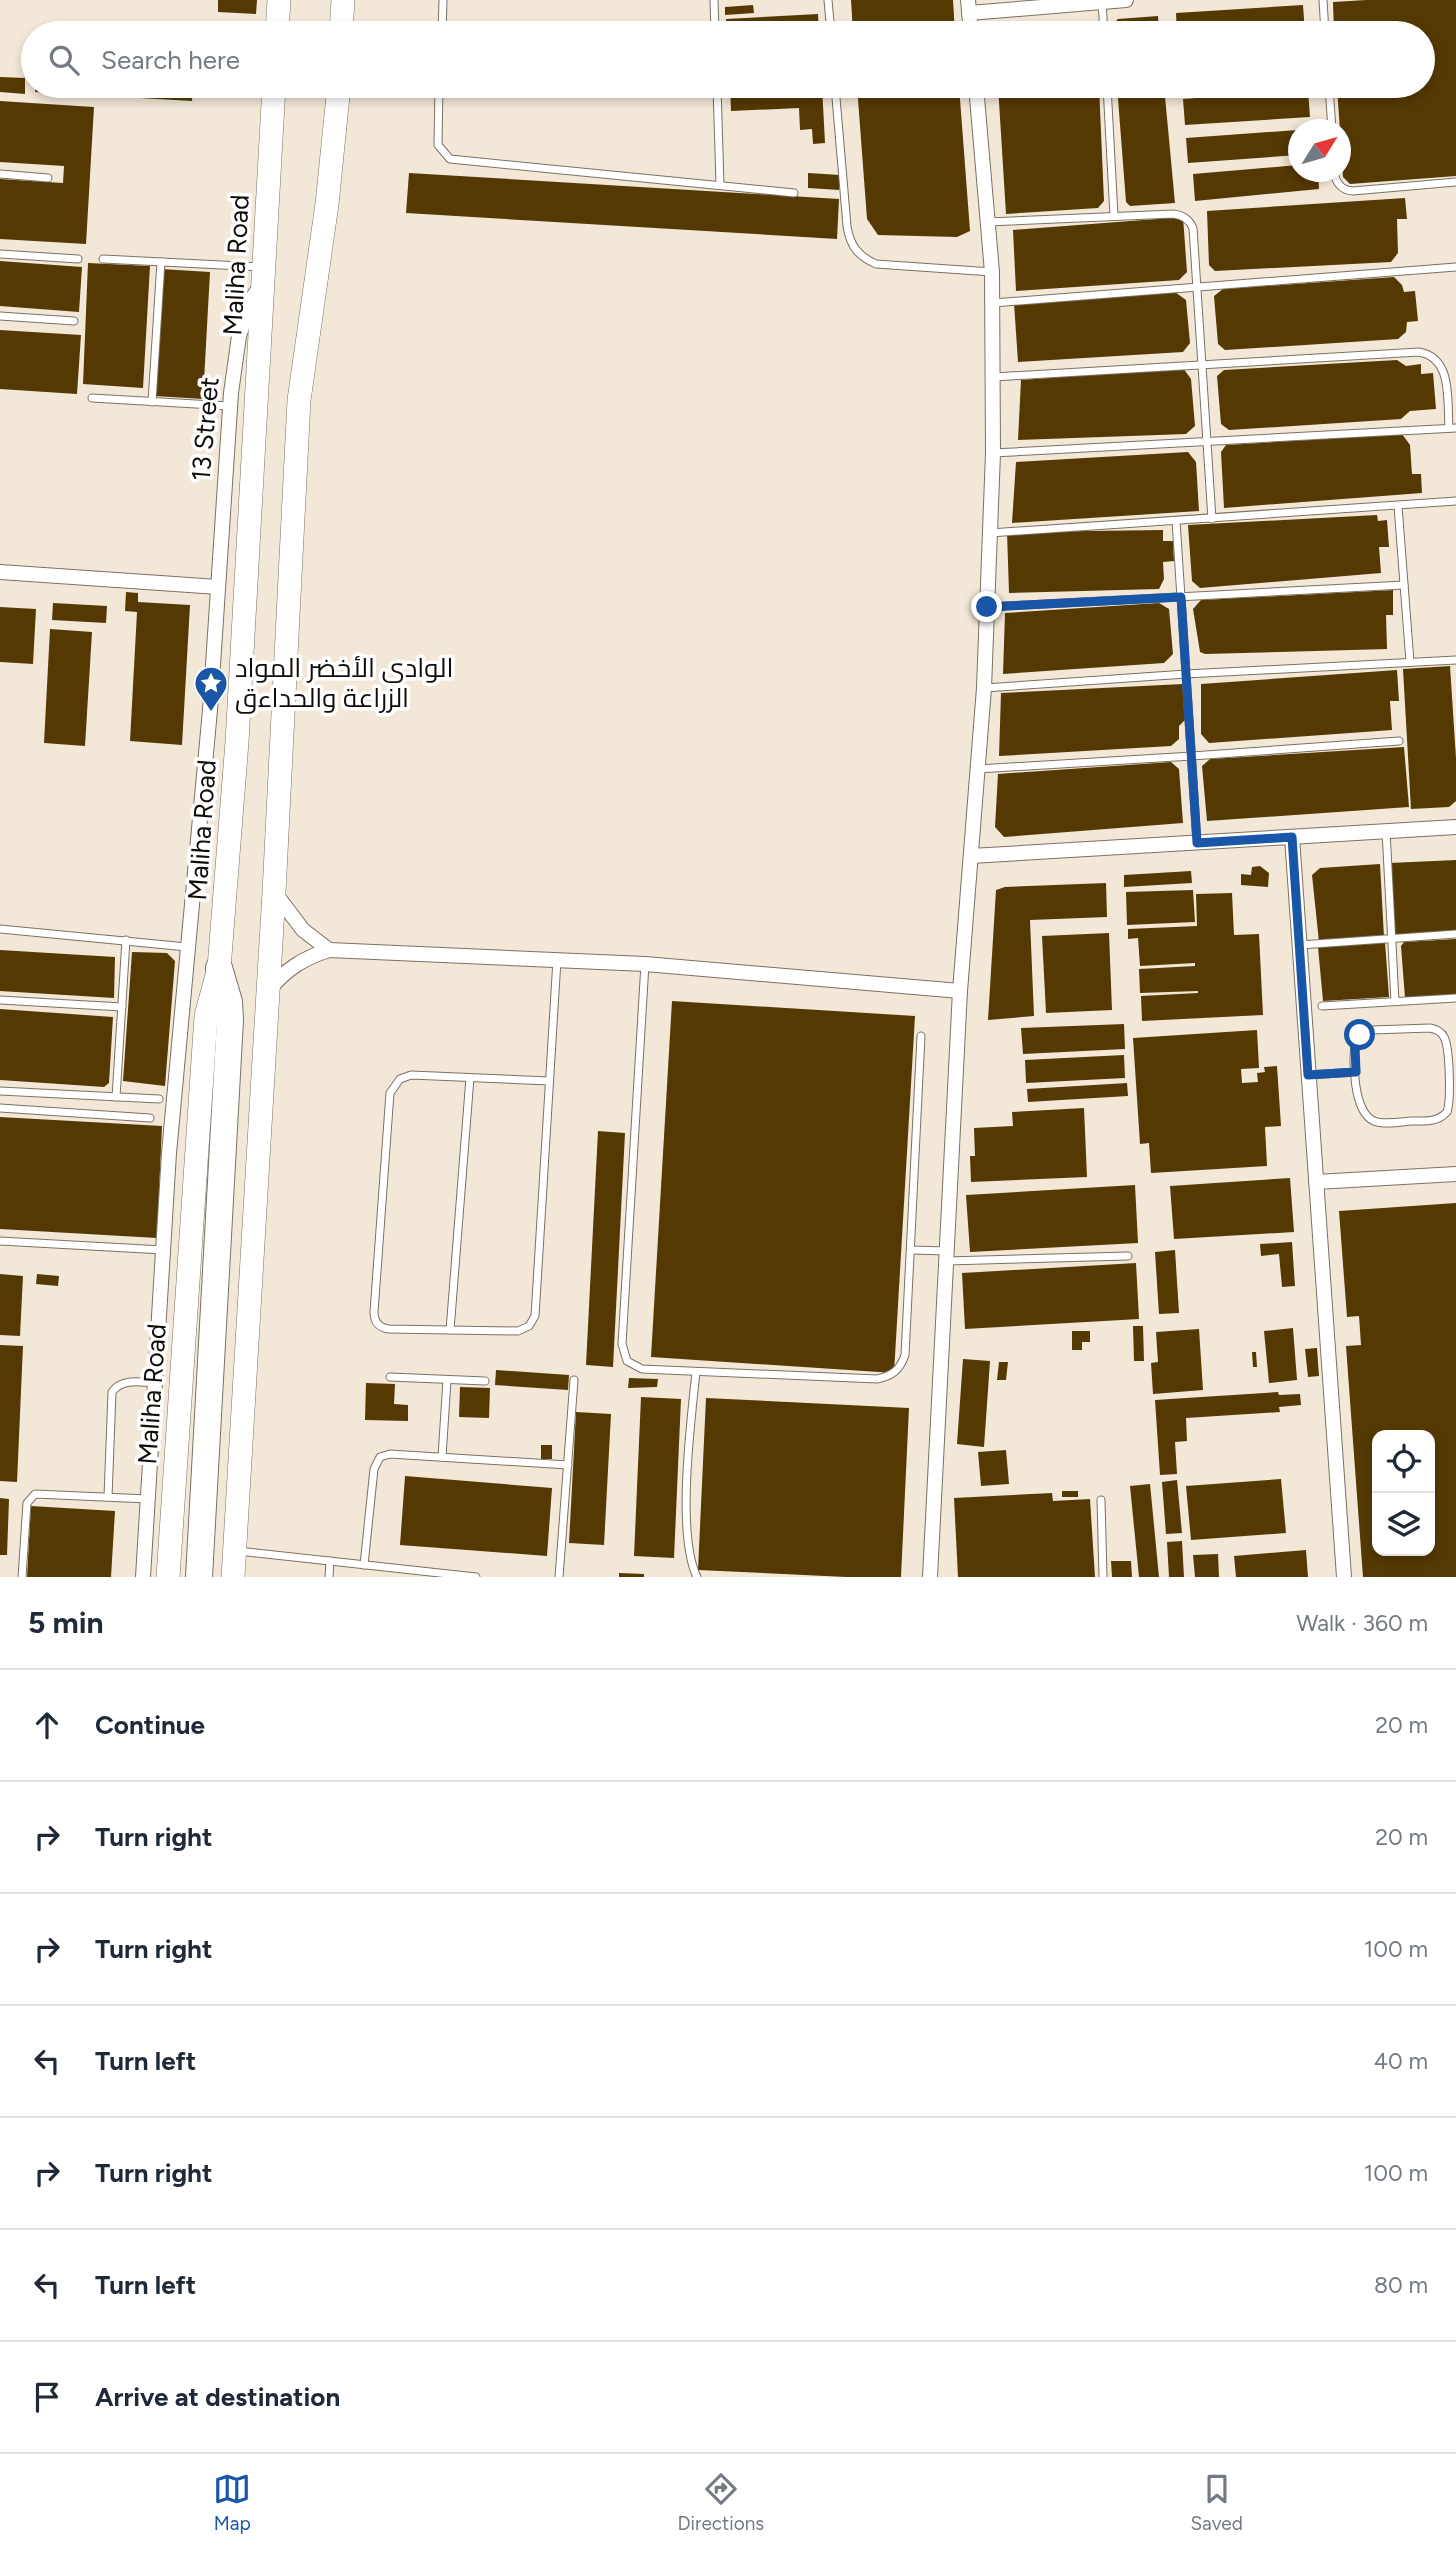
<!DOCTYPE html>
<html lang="en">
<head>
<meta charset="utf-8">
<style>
  body { margin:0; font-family:Figtree,Cairo,sans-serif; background:#f2f2f3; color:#1f2937 }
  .controls { position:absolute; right:21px; bottom:21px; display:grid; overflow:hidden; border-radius:14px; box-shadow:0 4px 10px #0003 }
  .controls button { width:63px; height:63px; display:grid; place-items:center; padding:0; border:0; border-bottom:2px solid #e0e1e3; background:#fff; color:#1f2937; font:35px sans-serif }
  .compass { position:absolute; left:1288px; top:119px; width:63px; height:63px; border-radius:50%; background:#fff; box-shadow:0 4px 10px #0003; rotate:53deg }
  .stop { position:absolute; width:21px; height:21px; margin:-16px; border:5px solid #1a56a7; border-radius:50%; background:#fff }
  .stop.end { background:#1a56a7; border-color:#fff; box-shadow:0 2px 7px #0008 }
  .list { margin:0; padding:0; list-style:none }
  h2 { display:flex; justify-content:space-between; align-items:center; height:91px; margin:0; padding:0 28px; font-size:30px }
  h2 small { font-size:23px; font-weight:400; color:#747a83 }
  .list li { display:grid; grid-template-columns:46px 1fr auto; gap:21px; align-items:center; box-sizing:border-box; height:112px; padding:0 28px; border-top:2px solid #e0e1e3 }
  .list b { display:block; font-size:26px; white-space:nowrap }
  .list em { font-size:23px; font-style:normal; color:#747a83 }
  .icon { flex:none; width:38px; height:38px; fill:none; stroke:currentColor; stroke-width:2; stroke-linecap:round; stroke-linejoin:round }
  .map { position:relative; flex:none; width:1456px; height:1577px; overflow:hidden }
  .search { position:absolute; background:#fff; box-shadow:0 4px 10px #0003; left:21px; right:21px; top:21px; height:77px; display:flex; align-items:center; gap:18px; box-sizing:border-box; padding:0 24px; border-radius:38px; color:#747a83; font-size:26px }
  .sheet { height:875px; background:#fff }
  nav { display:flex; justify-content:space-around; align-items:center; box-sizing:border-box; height:98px; border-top:2px solid #e0e1e3; background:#fff; font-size:19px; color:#747a83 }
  nav a { display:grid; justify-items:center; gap:4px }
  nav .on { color:#1a56a7 }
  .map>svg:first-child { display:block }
  .building { fill:#553903; fill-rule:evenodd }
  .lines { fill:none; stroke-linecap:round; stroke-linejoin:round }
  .lane-casing { stroke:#7a7163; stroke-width:9 }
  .street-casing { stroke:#7a7163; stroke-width:16 }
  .primary-casing { stroke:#7a7163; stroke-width:24 }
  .highway-casing { stroke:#7a7163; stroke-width:28 }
  .lane { stroke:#fff; stroke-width:7 }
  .street { stroke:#fff; stroke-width:14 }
  .primary { stroke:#fff; stroke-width:23 }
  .highway { stroke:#fff; stroke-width:26 }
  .route { stroke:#1a56a7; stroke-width:9 }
  .labels { text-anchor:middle; stroke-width:7; stroke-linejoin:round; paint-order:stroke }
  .street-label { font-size:26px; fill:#100d08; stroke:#fff }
  .poi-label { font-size:26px; fill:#100d08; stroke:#fff; text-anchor:start }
</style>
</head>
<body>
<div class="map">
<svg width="1456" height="1577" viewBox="0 0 1456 1577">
  <rect width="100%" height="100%" fill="#f3e8d8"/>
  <g class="building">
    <polygon points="218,0 257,0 256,14 218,12"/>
    <polygon points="851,0 953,0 955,33 853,33"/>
    <polygon points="1366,0 1456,0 1456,176 1350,184 1343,177 1337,86 1423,86 1423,33 1334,33 1333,2"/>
    <polygon points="753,5 754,13 725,15 725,7"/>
    <polygon points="1303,5 1305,33 1177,33 1176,13"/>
    <polygon points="818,14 819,33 727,33 726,19"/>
    <polygon points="1158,16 1159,33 1114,33 1113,24 1118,19"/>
    <polygon points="1091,21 1097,28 1097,33 996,33 1000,29"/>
    <polygon points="0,77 25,78 25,94 0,92"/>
    <polygon points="35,86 193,86 192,101 35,92"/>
    <polygon points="730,86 822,86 825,143 813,144 812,129 800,130 799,108 731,111"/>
    <polygon points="857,86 959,86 970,231 957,237 878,235 867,219"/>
    <polygon points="998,86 1099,86 1104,201 1098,208 1006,214"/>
    <polygon points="1117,86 1164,86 1175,203 1130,206 1126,202"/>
    <polygon points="1308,90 1310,117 1185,125 1183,99"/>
    <polygon points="0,101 94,107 86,244 0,239 0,179 63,183 64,166 0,162"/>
    <polygon points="1298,130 1298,155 1188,163 1186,138"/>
    <polygon points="1298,165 1298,172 1318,172 1319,189 1195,201 1193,174"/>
    <polygon points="409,173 839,199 837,239 406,213"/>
    <polygon points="808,173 840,175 839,190 808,188"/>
    <polygon points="1405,198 1407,219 1397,219 1398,253 1391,262 1215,271 1209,265 1207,211"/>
    <polygon points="1183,217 1187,272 1179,280 1016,291 1013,230"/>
    <polygon points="0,261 82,267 79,312 0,306"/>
    <polygon points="88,263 150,266 143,388 83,384"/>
    <polygon points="161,269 210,272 203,399 154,396"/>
    <polygon points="1394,277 1402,285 1404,292 1415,291 1418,321 1407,322 1406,332 1398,339 1225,350 1218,344 1214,296 1223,289"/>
    <polygon points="1175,292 1186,300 1190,343 1183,352 1018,362 1014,303"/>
    <polygon points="0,330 81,335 77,394 0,389"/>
    <polygon points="1397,360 1406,366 1421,364 1421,374 1433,373 1436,409 1410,411 1401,419 1229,430 1221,424 1217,376 1224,370"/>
    <polygon points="1183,368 1191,379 1195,426 1186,434 1018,440 1021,380"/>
    <polygon points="1402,434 1410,445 1412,474 1421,474 1422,493 1224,508 1221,452 1226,445"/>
    <polygon points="1188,452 1196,462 1199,511 1012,523 1016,462"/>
    <polygon points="1377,515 1378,521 1387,520 1389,547 1379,547 1381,573 1200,588 1192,581 1188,525"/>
    <polygon points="1163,530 1163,541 1173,541 1174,561 1163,562 1164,579 1159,589 1009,593 1007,532"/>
    <polygon points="1393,590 1393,615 1386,615 1387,649 1205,654 1200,652 1193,609 1201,600"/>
    <polygon points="126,592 138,593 138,602 190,605 182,745 130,741 137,612 125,611"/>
    <polygon points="53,603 107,606 106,623 52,620"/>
    <polygon points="1159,603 1169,609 1173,654 1164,663 1003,674 1005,613"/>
    <polygon points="0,607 36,609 33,664 0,662"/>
    <polygon points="50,629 92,632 85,746 44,743"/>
    <polygon points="1450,666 1456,758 1456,801 1449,807 1411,809 1403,669"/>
    <polygon points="1397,670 1399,701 1390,701 1392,730 1209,743 1201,734 1201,684"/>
    <polygon points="1183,684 1187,718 1179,726 1179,739 1171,746 999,756 1001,693"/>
    <polygon points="1404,747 1409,807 1207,821 1202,766 1210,759"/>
    <polygon points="1171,762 1179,769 1183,823 1004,837 995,827 998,774"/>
    <polygon points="1456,860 1456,933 1394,936 1390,863"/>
    <polygon points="1380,864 1384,937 1319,942 1312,875 1320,868"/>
    <polygon points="1260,866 1269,873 1268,887 1241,885 1241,874 1251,875 1252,867"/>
    <polygon points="1191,871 1192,883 1124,887 1124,875"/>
    <polygon points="1106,883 1107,917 1030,920 1034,1016 988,1020 996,890 1005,887"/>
    <polygon points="1193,890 1195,922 1127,925 1126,892"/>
    <polygon points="1232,893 1234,935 1259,934 1263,1015 1142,1021 1141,996 1198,993 1198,991 1140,993 1139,969 1195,966 1195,963 1140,966 1138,938 1128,939 1128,929 1197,926 1196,894"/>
    <polygon points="1109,933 1112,1010 1046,1013 1042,936"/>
    <polygon points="1456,939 1456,994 1405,998 1401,946 1404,942"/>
    <polygon points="1385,942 1389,997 1323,1001 1318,947"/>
    <polygon points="0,950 115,957 114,998 0,991"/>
    <polygon points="132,952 167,953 175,961 165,1086 123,1081"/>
    <polygon points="672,1001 915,1016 894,1373 651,1357"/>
    <polygon points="0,1009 113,1017 109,1083 104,1087 0,1080"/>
    <polygon points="1124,1024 1125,1049 1023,1054 1021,1028"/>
    <polygon points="1257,1030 1259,1068 1241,1069 1242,1083 1258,1082 1257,1073 1265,1072 1264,1067 1277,1066 1281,1126 1265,1127 1267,1166 1151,1173 1149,1143 1140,1144 1133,1038"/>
    <polygon points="1124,1055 1125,1078 1026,1083 1025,1060"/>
    <polygon points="1127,1083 1128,1096 1028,1102 1027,1089"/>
    <polygon points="1084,1108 1087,1177 971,1182 970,1156 975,1156 974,1128 1013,1126 1012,1112"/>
    <polygon points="0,1117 162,1126 157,1238 0,1229"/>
    <polygon points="598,1131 625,1133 613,1367 586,1365"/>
    <polygon points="1290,1178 1294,1232 1174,1239 1170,1186"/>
    <polygon points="1135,1185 1138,1243 970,1252 966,1195"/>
    <path d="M 1456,1203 L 1456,1577 L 1363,1577 L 1346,1346 L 1361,1345 L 1359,1316 L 1347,1317 L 1339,1211 ZM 1377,1435 L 1430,1435 L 1430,1551 L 1377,1551 Z"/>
    <polygon points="1292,1242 1295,1286 1282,1287 1279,1254 1261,1256 1260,1244"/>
    <polygon points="1175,1250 1179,1313 1159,1314 1155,1252"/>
    <polygon points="1136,1263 1139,1319 965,1329 962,1273"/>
    <polygon points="0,1274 23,1276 20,1336 0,1335"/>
    <polygon points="37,1274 59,1276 58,1286 36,1284"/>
    <polygon points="1133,1326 1143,1326 1144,1361 1134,1361"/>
    <polygon points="1293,1328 1297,1380 1269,1383 1264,1331"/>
    <polygon points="1199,1329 1203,1390 1153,1394 1151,1363 1158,1362 1156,1332"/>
    <polygon points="1072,1331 1090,1331 1090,1342 1082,1342 1082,1350 1072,1350"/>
    <polygon points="0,1345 23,1346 17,1482 0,1481"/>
    <polygon points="1317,1348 1319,1376 1308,1377 1305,1349"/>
    <polygon points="1252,1352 1256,1352 1257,1367 1253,1367"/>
    <polygon points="963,1359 990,1361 984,1447 957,1444"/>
    <polygon points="999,1362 1008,1362 1006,1380 997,1380"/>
    <polygon points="496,1370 569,1375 568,1390 495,1385"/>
    <polygon points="629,1378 658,1379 657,1387 628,1388"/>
    <polygon points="366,1383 395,1384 394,1404 408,1405 408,1421 365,1420"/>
    <polygon points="460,1387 490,1388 489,1418 459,1417"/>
    <polygon points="1278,1392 1279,1395 1300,1394 1301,1405 1279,1407 1280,1412 1186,1418 1187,1441 1175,1442 1177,1474 1160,1475 1155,1400"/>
    <polygon points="641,1397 681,1399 674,1558 634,1556"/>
    <polygon points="706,1398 909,1408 901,1577 846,1577 698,1570"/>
    <polygon points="576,1412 611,1414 604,1545 569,1543"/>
    <rect x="541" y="1445" width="11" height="14"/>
    <polygon points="1006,1450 1009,1484 981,1486 978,1452"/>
    <polygon points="405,1476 552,1488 547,1556 400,1545"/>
    <polygon points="1281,1479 1286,1533 1191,1540 1186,1486"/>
    <polygon points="1177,1480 1182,1533 1166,1534 1162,1482"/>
    <polygon points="1150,1484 1159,1577 1139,1577 1130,1486"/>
    <rect x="1062" y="1491" width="16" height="6"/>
    <polygon points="1052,1493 1053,1501 1090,1499 1095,1577 958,1577 954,1498"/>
    <polygon points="0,1498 9,1499 7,1555 0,1555"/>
    <polygon points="31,1506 115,1511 111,1577 27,1577"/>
    <polygon points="1182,1541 1184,1577 1169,1577 1167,1542"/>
    <polygon points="1306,1550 1308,1577 1236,1577 1234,1556"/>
    <polygon points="1218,1554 1219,1577 1195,1577 1193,1555"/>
    <polygon points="1111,1561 1131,1561 1132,1577 1112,1577"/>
    <polygon points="619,1573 644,1574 644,1577 619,1577"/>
  </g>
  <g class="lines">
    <defs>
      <g id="lane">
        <polyline points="714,0 715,33"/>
        <polyline points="828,0 831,33"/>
        <polyline points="1323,0 1325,33"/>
        <polyline points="1102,2 1104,33"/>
        <polyline points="442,33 443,0"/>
        <polyline points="439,86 438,145 450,159 794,193"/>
        <polyline points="717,86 720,185"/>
        <path d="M 835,86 L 847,226 C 850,246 858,256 876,264 L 992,272"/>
        <polyline points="1107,86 1114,216"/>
        <polyline points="1329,86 1332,130"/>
        <path d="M 1334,172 C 1336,183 1341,190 1353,191 L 1456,182"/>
        <polyline points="0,174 48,178"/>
        <path d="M 988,222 L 1173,214 C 1183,215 1189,219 1193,228 L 1212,519"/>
        <polyline points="0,254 78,259"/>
        <polyline points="103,259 259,267"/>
        <polyline points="993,303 1456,267"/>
        <polyline points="0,316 74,321"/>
        <path d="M 994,377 L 1419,352 C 1453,358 1447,400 1449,428"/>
        <polyline points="92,398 230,406"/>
        <polyline points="152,402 161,262"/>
        <polyline points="993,453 1456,428"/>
        <polyline points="1398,506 1410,662"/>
        <polyline points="1176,521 1197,842"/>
        <polyline points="990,533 1456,501"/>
        <polyline points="987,607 1404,585"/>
        <polyline points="984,688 1186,674 1456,660"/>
        <polyline points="978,769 1192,756 1399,741"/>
        <polyline points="1386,831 1395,1001"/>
        <polyline points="0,929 187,947"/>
        <polyline points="1300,945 1456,934"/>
        <path d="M 645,964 L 622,1344 L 627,1361 L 642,1369 L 877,1379 C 892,1376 900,1370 905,1355 L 921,1036"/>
        <polyline points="0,1000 122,1007"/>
        <polyline points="1322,1006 1456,998"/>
        <path d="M 1430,1028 C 1436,1029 1441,1031 1444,1037 C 1450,1048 1451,1101 1447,1112 C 1437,1123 1424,1121 1411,1121 C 1400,1122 1384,1125 1374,1121 C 1353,1112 1352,1059 1356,1040 L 1365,1032 L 1372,1030 Z"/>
        <polyline points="1308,1075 1356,1072"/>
        <path d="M 549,1081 L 411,1075 L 400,1079 L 390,1093 L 374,1312 C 374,1322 379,1328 389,1329 L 518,1331 L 529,1326 L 535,1316 L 557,960"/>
        <polyline points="0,1091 159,1099"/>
        <polyline points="116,1097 126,940"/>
        <polyline points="0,1108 150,1118"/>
        <polyline points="0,1241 163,1250"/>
        <polyline points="911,1250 947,1251"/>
        <polyline points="947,1261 1128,1256"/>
        <polyline points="450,1330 470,1078"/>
        <path d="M 696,1372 C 691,1421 676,1534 697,1577"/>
        <polyline points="390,1377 485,1381"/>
        <polyline points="442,1457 447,1380"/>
        <path d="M 108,1497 L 112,1392 C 122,1378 140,1382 155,1383"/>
        <polyline points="1101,1500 1103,1577"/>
        <polyline points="238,1551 476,1577"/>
        <polyline points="364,1565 374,1469 380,1457 390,1454 568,1465"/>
        <polyline points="22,1577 27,1503 35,1494 148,1499"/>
        <polyline points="329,1577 330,1561"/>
        <polyline points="559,1577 574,1380"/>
      </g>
      <g id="street">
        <polyline points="968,0 971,33"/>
        <polyline points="969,13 1126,0"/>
        <polyline points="0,572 218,587"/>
        <polyline points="1292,837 1344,1577"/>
        <polyline points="971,856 1456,827"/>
        <polyline points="275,893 303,930 329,950"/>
        <path d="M 270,989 C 286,969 304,958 329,950 L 645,964 L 960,991"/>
        <polyline points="1316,1182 1456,1174"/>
        <polyline points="143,1577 169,1153 210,710 231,393 239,336 251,300 260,286"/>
        <polyline points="930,1577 960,991 984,688 993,453 992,272 976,86"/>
      </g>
      <g id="primary">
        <polyline points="277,33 279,0"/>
        <polyline points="341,33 343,0"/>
        <polyline points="168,1577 206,1016 219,968 237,742 274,86"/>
        <polyline points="233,1577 274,892 299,400 327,204 339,86"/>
      </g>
      <polyline id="highway" points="199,1577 230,1020 229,1002 219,968"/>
    </defs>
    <use href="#lane" class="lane-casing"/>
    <use href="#street" class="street-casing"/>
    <use href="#primary" class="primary-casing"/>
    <use href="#highway" class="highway-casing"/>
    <use href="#lane" class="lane"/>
    <use href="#street" class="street"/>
    <use href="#primary" class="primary"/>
    <use href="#highway" class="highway"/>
  </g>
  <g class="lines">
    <polyline class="route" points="987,607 1181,597 1197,843 1292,837 1308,1075 1356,1072 1355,1047 1360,1035"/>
  </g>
  <defs>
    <symbol id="sight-pin" viewBox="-11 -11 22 30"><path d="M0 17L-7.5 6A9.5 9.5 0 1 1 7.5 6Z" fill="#1a56a7" stroke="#fff"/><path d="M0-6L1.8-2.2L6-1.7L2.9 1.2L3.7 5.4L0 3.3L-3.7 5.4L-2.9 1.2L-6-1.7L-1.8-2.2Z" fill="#fff"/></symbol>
  </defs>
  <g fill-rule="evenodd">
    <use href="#sight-pin" x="192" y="664" width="38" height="52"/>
  </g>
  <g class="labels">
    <g class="street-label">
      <text transform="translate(236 265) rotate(-87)" y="9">Maliha Road</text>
      <text transform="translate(205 429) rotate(-85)" y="9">13 Street</text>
      <text transform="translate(202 830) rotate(-86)" y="9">Maliha Road</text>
      <text transform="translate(152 1394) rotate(-86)" y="9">Maliha Road</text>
    </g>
    <g class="poi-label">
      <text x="235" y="677">الوادى الأخضر المواد<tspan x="235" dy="30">الزراعة والحداءق</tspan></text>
    </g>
  </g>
</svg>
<div class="controls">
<button><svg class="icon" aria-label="locate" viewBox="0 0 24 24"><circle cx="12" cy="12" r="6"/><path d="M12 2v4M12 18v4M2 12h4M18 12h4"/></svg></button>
<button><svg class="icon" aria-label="layers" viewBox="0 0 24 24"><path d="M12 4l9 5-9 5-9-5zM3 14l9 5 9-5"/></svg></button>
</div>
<svg class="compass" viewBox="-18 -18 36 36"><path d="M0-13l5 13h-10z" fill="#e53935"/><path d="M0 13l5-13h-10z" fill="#747a83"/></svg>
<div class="stop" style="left:1360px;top:1035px"></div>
<div class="stop end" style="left:987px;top:607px"></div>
<div class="search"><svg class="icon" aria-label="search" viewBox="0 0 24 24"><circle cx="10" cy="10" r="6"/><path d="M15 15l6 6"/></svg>Search here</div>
</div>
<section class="sheet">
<h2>5 min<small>Walk · 360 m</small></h2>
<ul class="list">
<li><svg class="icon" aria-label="ahead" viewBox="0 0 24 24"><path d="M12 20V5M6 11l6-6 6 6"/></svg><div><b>Continue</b></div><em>20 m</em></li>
<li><svg class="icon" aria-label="right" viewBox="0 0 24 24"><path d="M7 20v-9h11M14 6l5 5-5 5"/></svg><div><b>Turn right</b></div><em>20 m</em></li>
<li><svg class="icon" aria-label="right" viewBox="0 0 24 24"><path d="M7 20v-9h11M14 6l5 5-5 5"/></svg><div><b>Turn right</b></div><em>100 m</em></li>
<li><svg class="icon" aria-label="left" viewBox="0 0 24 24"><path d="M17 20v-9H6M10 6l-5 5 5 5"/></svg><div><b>Turn left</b></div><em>40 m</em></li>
<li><svg class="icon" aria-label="right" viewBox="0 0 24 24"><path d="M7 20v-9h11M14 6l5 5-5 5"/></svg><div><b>Turn right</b></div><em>100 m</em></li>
<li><svg class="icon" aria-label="left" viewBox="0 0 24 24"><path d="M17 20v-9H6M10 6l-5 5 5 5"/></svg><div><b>Turn left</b></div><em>80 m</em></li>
<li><svg class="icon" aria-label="arrive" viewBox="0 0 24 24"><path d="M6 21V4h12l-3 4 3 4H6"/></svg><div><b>Arrive at destination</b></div></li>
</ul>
</section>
<nav>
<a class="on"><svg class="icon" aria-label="map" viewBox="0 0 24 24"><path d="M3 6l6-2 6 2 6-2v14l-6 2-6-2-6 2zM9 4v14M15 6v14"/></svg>Map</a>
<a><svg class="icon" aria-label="directions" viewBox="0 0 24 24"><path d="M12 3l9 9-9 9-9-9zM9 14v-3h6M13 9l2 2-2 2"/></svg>Directions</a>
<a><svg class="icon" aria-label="saved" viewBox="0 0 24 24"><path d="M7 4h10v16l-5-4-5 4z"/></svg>Saved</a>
</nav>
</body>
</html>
